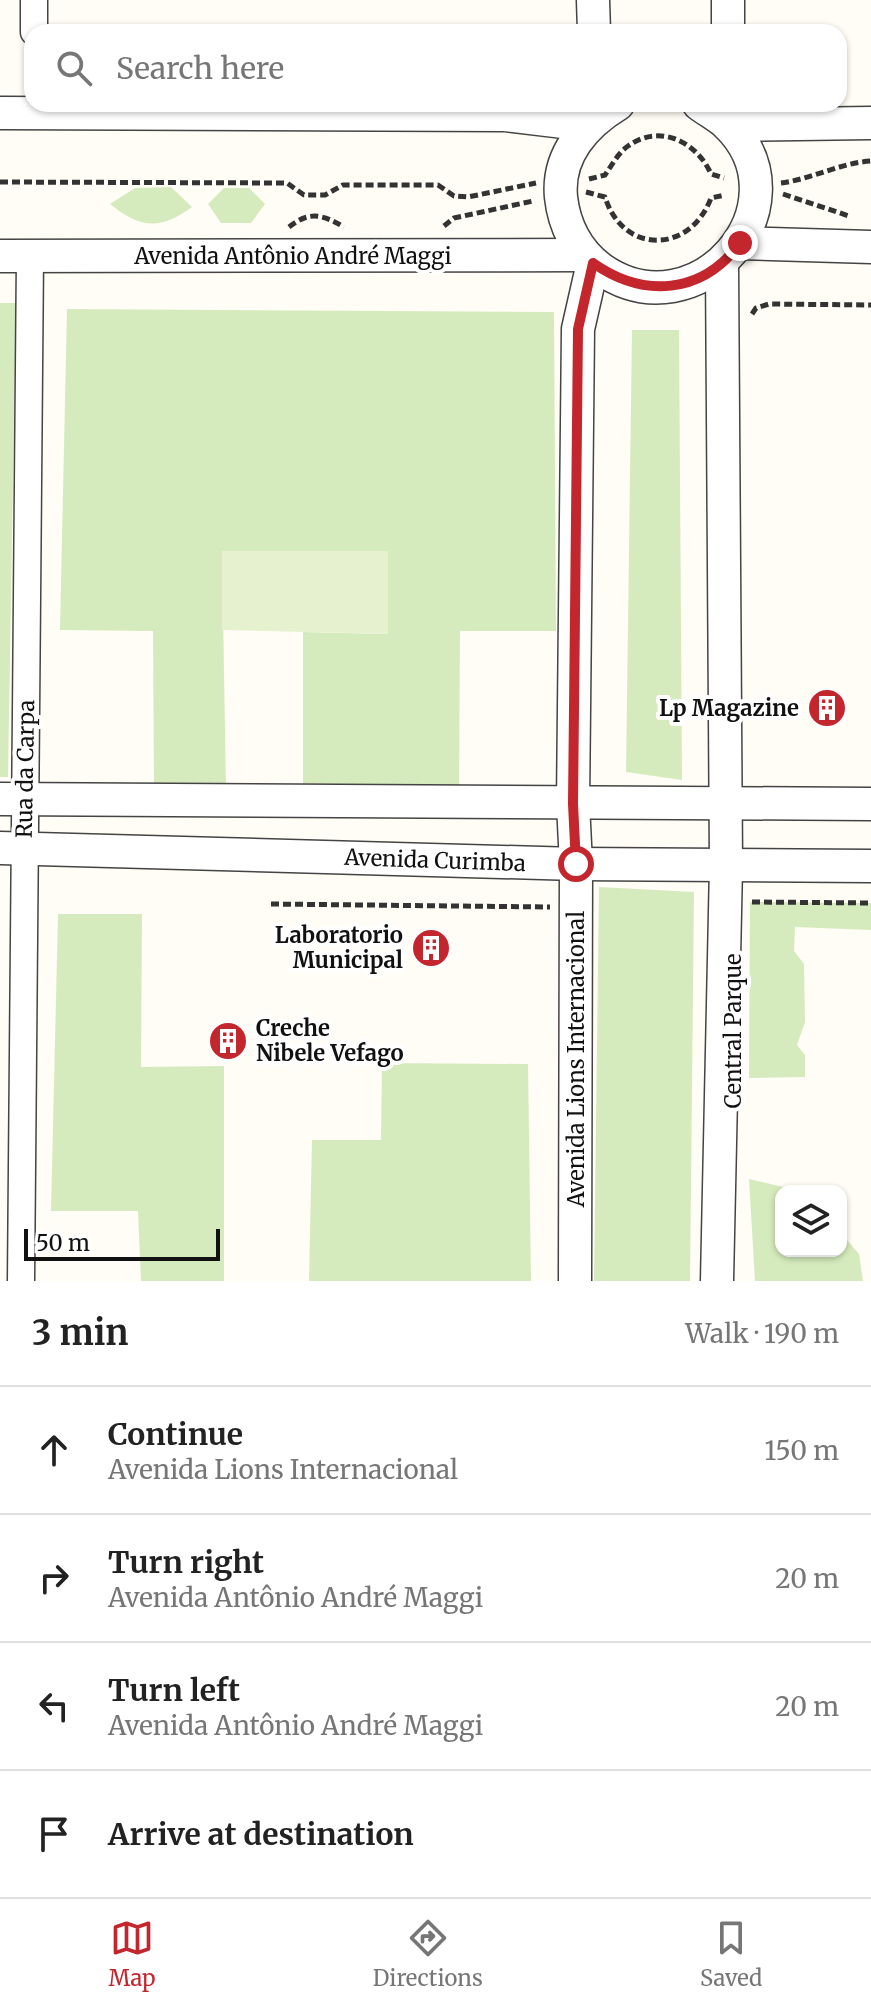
<!DOCTYPE html>
<html lang="en">
<head>
<meta charset="utf-8">
<style>
  body { margin:0; font-family:Merriweather,serif; background:#f2f2f2; color:#222 }
  .controls { position:absolute; right:24px; bottom:24px; display:grid; overflow:hidden; border-radius:16px; box-shadow:0 2px 6px #0004 }
  .controls button { width:72px; height:72px; display:grid; place-items:center; padding:0; border:0; border-bottom:2px solid #e0e0e0; background:#fff; color:#222; font:40px sans-serif }
  .scale { position:absolute; left:24px; bottom:20px; width:196px; box-sizing:border-box; padding-left:8px; border:4px solid #111; border-top:0; font-size:22px; line-height:28px; white-space:nowrap; color:#111; -webkit-text-stroke:6px #fff; paint-order:stroke }
  .stop { position:absolute; width:24px; height:24px; margin:-18px; border:6px solid #c4262e; border-radius:50%; background:#fff }
  .stop.end { background:#c4262e; border-color:#fff; box-shadow:0 2px 8px #0008 }
  .list { margin:0; padding:0; list-style:none }
  h2 { display:flex; justify-content:space-between; align-items:center; height:104px; margin:0; padding:0 32px; font-size:34px }
  h2 small { font-size:26px; font-weight:400; color:#767676 }
  .list li { display:grid; grid-template-columns:52px 1fr auto; gap:24px; align-items:center; box-sizing:border-box; height:128px; padding:0 32px; border-top:2px solid #e0e0e0 }
  .list b { display:block; font-size:30px; white-space:nowrap }
  .list p { margin:0; font-size:26px; white-space:nowrap; color:#767676 }
  .list em { font-size:26px; font-style:normal; color:#767676 }
  .icon { flex:none; width:44px; height:44px; fill:none; stroke:currentColor; stroke-width:2; stroke-linecap:round; stroke-linejoin:round }
  .map { position:relative; flex:none; width:871px; height:1281px; overflow:hidden }
  .search { position:absolute; background:#fff; box-shadow:0 2px 6px #0004; left:24px; right:24px; top:24px; height:88px; display:flex; align-items:center; gap:20px; box-sizing:border-box; padding:0 28px; border-radius:24px; color:#767676; font-size:30px }
  .sheet { height:616px; background:#fff }
  nav { display:flex; justify-content:space-around; align-items:center; box-sizing:border-box; height:112px; border-top:2px solid #e0e0e0; background:#fff; font-size:22px; color:#767676 }
  nav a { display:grid; justify-items:center; gap:4px }
  nav .on { color:#c4262e }
  .map>svg:first-child { display:block }
  .grass { fill:#d5ebbd }
  .pitch { fill:#e6f2cf }
  .lines { fill:none; stroke-linecap:round; stroke-linejoin:round }
  .minor-casing { stroke:#444; stroke-width:29 }
  .tertiary-casing { stroke:#444; stroke-width:35 }
  .path { stroke:#333; stroke-width:5; stroke-dasharray:8 4; stroke-linecap:butt }
  .minor { stroke:#fff; stroke-width:26 }
  .tertiary { stroke:#fff; stroke-width:32 }
  .route { stroke:#c4262e; stroke-width:10 }
  .labels { text-anchor:middle; stroke-width:8; stroke-linejoin:round; paint-order:stroke }
  .street-label { font-size:22px; fill:#111; stroke:#fff }
  .poi-label { font-size:22px; font-weight:bold; fill:#111; stroke:#fff; text-anchor:end }
</style>
</head>
<body>
<div class="map">
<svg width="871" height="1281" viewBox="0 0 871 1281">
  <rect width="100%" height="100%" fill="#fffdf5"/>
  <g class="grass">
    <path d="M 171,187 L 192,207 C 159,231 140,228 110,204 L 135,188 Z"/>
    <polygon points="224,188 249,188 265,204 251,223 221,223 208,204"/>
    <polygon points="0,303 16,303 8,777 0,777"/>
    <polygon points="67,309 554,312 556,631 460,631 459,791 303,792 303,632 387,634 222,551 226,791 154,790 153,631 60,630"/>
    <polygon points="632,330 679,330 682,780 626,772"/>
    <polygon points="599,887 694,892 690,1281 594,1281"/>
    <polygon points="750,902 871,903 871,930 795,927 794,951 804,964 805,1022 797,1045 805,1055 805,1077 749,1078"/>
    <polygon points="58,914 142,914 141,1067 224,1066 224,1281 141,1281 138,1211 51,1211"/>
    <polygon points="382,1063 528,1064 531,1281 309,1281 312,1140 381,1140"/>
    <polygon points="749,1179 800,1191 781,1191 781,1251 841,1251 841,1233 859,1254 863,1281 755,1281"/>
  </g>
  <polygon class="pitch" points="222,551 388,551 388,634 222,630"/>
  <g class="lines">
    <defs>
      <g id="minor">
        <polyline points="34,32 34,0"/>
        <polyline points="21,1281 30,256"/>
      </g>
      <g id="tertiary">
        <polyline points="593,0 594,32"/>
        <polyline points="728,32 728,0"/>
        <path d="M 618,104 C 585,124 557,155 561,197 C 564,225 577,252 601,269 C 697,336 809,205 728,125 C 720,117 708,111 699,104"/>
        <polyline points="0,113 505,115 588,125"/>
        <polyline points="728,125 871,123"/>
        <polyline points="740,243 871,247"/>
        <polyline points="0,256 585,255"/>
        <polyline points="0,799 871,804"/>
        <polyline points="0,848 576,864 871,866"/>
        <polyline points="575,1281 576,864 573,804 578,329 593,263"/>
        <polyline points="717,1281 726,866 722,264"/>
      </g>
    </defs>
    <use href="#minor" class="minor-casing"/>
    <use href="#tertiary" class="tertiary-casing"/>
    <g class="path">
      <path d="M 589,179 L 605,175 C 612,165 618,153 628,146 C 660,123 697,142 711,174 L 724,178"/>
      <polyline points="0,182 287,183 304,195 325,195 343,185 438,185 454,196 468,197 536,183"/>
      <path d="M 781,183 C 812,179 840,163 871,161"/>
      <path d="M 586,192 L 605,197 C 623,255 690,254 711,198 L 725,195"/>
      <polyline points="783,194 849,216"/>
      <polyline points="444,226 454,218 533,201"/>
      <path d="M 289,227 C 309,211 322,214 344,227"/>
      <polyline points="752,314 756,308 769,304 871,305"/>
      <polyline points="752,902 871,903"/>
      <polyline points="271,904 550,907"/>
    </g>
    <use href="#minor" class="minor"/>
    <use href="#tertiary" class="tertiary"/>
  </g>
  <g class="lines">
    <path class="route" d="M 576,864 L 573,804 L 578,329 L 593,263 C 643,298 702,295 740,243"/>
  </g>
  <defs>
    <symbol id="building-disc" viewBox="-11 -11 22 22"><circle r="9.5" fill="#c4262e" stroke="#fff"/><path d="M-4-6H4V6H1V3H-1V6H-4ZM-2.5-4.3h1.7v1.8h-1.7ZM.8-4.3h1.7v1.8H.8ZM-2.5-1h1.7V.8h-1.7ZM.8-1h1.7V.8H.8Z" fill="#fff"/></symbol>
  </defs>
  <g fill-rule="evenodd">
    <use href="#building-disc" x="805" y="686" width="44" height="44"/>
    <use href="#building-disc" x="409" y="926" width="44" height="44"/>
    <use href="#building-disc" x="206" y="1019" width="44" height="44"/>
  </g>
  <g class="labels">
    <g class="street-label">
      <text x="293" y="264">Avenida Antônio André Maggi</text>
      <text transform="translate(25 769) rotate(-89)" y="8">Rua da Carpa</text>
      <text transform="translate(435 860) rotate(2)" y="8">Avenida Curimba</text>
      <text transform="translate(733 1031) rotate(-90)" y="8">Central Parque</text>
      <text transform="translate(576 1059) rotate(-90)" y="8">Avenida Lions Internacional</text>
    </g>
    <g class="poi-label">
      <text x="799" y="716">Lp Magazine</text>
      <text x="403" y="943">Laboratorio<tspan x="403" dy="25">Municipal</tspan></text>
      <text x="256" y="1036" text-anchor="start">Creche<tspan x="256" dy="25">Nibele Vefago</tspan></text>
    </g>
  </g>
</svg>
<div class="controls">
<button><svg class="icon" aria-label="layers" viewBox="0 0 24 24"><path d="M12 4l9 5-9 5-9-5zM3 14l9 5 9-5"/></svg></button>
</div>
<div class="scale">50 m</div>
<div class="stop" style="left:576px;top:864px"></div>
<div class="stop end" style="left:740px;top:243px"></div>
<div class="search"><svg class="icon" aria-label="search" viewBox="0 0 24 24"><circle cx="10" cy="10" r="6"/><path d="M15 15l6 6"/></svg>Search here</div>
</div>
<section class="sheet">
<h2>3 min<small>Walk · 190 m</small></h2>
<ul class="list">
<li><svg class="icon" aria-label="ahead" viewBox="0 0 24 24"><path d="M12 20V5M6 11l6-6 6 6"/></svg><div><b>Continue</b><p>Avenida Lions Internacional</p></div><em>150 m</em></li>
<li><svg class="icon" aria-label="right" viewBox="0 0 24 24"><path d="M7 20v-9h11M14 6l5 5-5 5"/></svg><div><b>Turn right</b><p>Avenida Antônio André Maggi</p></div><em>20 m</em></li>
<li><svg class="icon" aria-label="left" viewBox="0 0 24 24"><path d="M17 20v-9H6M10 6l-5 5 5 5"/></svg><div><b>Turn left</b><p>Avenida Antônio André Maggi</p></div><em>20 m</em></li>
<li><svg class="icon" aria-label="arrive" viewBox="0 0 24 24"><path d="M6 21V4h12l-3 4 3 4H6"/></svg><div><b>Arrive at destination</b></div></li>
</ul>
</section>
<nav>
<a class="on"><svg class="icon" aria-label="map" viewBox="0 0 24 24"><path d="M3 6l6-2 6 2 6-2v14l-6 2-6-2-6 2zM9 4v14M15 6v14"/></svg>Map</a>
<a><svg class="icon" aria-label="directions" viewBox="0 0 24 24"><path d="M12 3l9 9-9 9-9-9zM9 14v-3h6M13 9l2 2-2 2"/></svg>Directions</a>
<a><svg class="icon" aria-label="saved" viewBox="0 0 24 24"><path d="M7 4h10v16l-5-4-5 4z"/></svg>Saved</a>
</nav>
</body>
</html>
